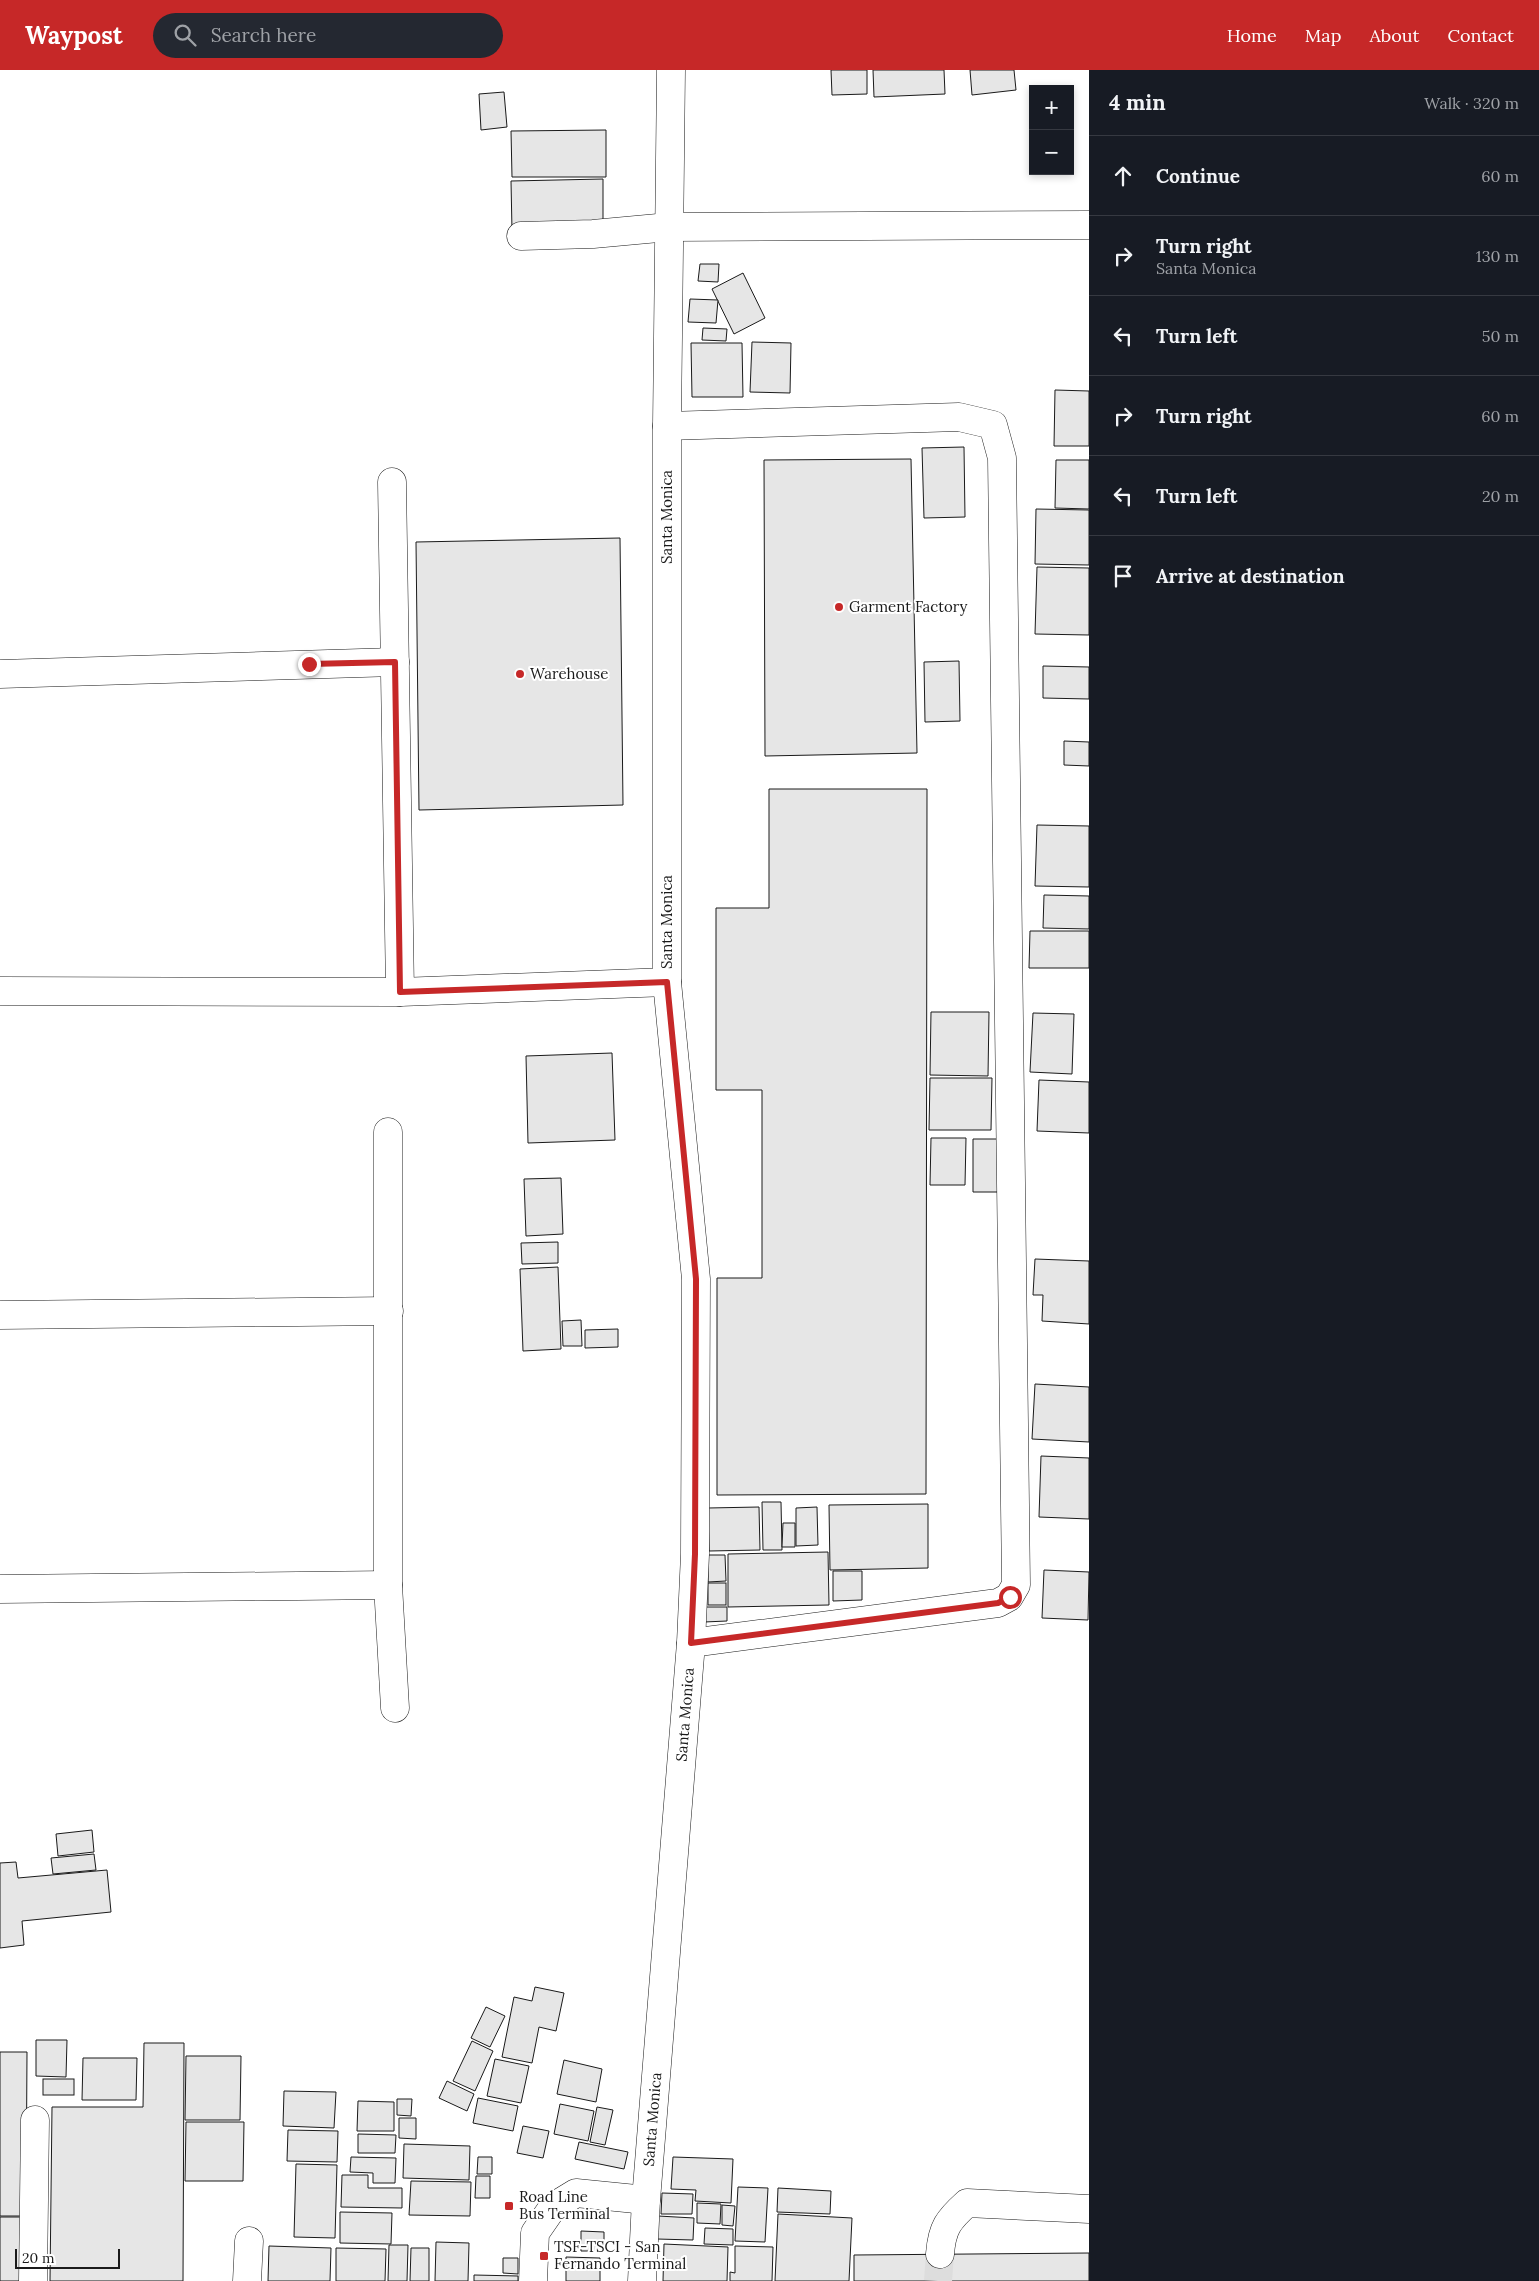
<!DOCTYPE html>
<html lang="en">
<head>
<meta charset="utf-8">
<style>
  body { margin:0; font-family:Lora,serif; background:#242831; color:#f1f3f6 }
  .controls { position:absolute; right:15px; top:15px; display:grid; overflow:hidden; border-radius:0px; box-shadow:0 2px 8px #0003 }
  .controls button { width:45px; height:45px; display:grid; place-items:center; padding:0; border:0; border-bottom:1px solid #363941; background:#171b24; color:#f1f3f6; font:25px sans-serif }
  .scale { position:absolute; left:15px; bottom:12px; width:105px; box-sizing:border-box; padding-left:5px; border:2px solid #1a1a1a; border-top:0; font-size:14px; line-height:18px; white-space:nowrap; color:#1a1a1a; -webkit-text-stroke:4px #fff; paint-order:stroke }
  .stop { position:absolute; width:15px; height:15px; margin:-11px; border:4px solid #c62828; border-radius:50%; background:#fff }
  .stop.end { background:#c62828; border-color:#fff; box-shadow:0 1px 5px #0008 }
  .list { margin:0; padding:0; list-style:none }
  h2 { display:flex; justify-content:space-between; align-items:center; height:65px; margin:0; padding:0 20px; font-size:21px }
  h2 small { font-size:16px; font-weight:400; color:#9ea1a6 }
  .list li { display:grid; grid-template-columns:32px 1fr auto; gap:15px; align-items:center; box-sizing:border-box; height:80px; padding:0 20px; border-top:1px solid #363941 }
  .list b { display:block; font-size:19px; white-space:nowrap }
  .list p { margin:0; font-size:16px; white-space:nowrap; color:#9ea1a6 }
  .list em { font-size:16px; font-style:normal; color:#9ea1a6 }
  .icon { flex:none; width:28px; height:28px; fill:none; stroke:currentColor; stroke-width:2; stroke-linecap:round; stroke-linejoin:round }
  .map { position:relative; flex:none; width:1089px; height:2211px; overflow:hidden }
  header { display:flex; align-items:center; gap:30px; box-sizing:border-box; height:70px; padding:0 25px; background:#c62828; color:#fff }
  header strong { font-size:24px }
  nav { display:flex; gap:28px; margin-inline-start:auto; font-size:18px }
  .search { width:350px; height:45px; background:#242831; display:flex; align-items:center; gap:12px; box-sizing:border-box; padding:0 18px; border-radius:28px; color:#9ea1a6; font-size:19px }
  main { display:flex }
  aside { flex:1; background:#171b24 }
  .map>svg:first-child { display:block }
  .building { fill:#e6e6e6; stroke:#1a1a1a }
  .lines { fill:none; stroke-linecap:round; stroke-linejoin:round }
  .minor-tunnel { stroke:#ddd; stroke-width:28; stroke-dasharray:28 14; stroke-linecap:butt }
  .minor-casing { stroke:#1a1a1a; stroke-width:29 }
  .minor { stroke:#fff; stroke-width:28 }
  .route { stroke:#c62828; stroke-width:6 }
  .poi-dot { fill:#c62828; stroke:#fff; stroke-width:2 }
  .labels { text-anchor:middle; stroke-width:4; stroke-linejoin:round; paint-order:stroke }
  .street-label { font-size:15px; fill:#1a1a1a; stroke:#fff }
  .poi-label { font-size:15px; fill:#1a1a1a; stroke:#fff; text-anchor:start }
</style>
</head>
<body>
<header>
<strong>Waypost</strong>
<div class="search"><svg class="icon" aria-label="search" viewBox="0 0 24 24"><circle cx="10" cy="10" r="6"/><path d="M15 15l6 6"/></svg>Search here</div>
<nav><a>Home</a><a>Map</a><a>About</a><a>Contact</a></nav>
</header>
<main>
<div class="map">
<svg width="1089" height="2211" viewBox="0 0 1089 2211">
  <rect width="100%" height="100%" fill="#fff"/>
  <g class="building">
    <polygon points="831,0 867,0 867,24 832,25"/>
    <polygon points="873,0 944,0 945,24 874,27"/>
    <polygon points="970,0 1014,0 1016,20 972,25"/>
    <polygon points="504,22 507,57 481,60 479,24"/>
    <polygon points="606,60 606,107 512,107 511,61"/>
    <polygon points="603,109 603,159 512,161 511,111"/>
    <polygon points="700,194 719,194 718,212 698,211"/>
    <polygon points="743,203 765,248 734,264 712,219"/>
    <polygon points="690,229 718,230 716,253 688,252"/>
    <polygon points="703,258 727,259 726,271 702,270"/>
    <polygon points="752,272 791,273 790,323 750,322"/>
    <polygon points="691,273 742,273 743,327 692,327"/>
    <polygon points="1055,320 1089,321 1089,376 1054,376"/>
    <polygon points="964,377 965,447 924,448 922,378"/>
    <polygon points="911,389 917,683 765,686 764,390"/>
    <polygon points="1056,390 1089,390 1089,439 1055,438"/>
    <polygon points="1036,439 1089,440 1089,495 1035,494"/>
    <polygon points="620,468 623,735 419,740 416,472"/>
    <polygon points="1037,497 1089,498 1089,565 1035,564"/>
    <polygon points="959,591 960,651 925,652 924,592"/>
    <polygon points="1043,596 1089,597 1089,629 1043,628"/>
    <polygon points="1064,671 1089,672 1089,696 1064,695"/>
    <polygon points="769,719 927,719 926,1424 717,1425 717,1208 762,1208 762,1020 716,1020 716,838 769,838"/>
    <polygon points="1037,755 1089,756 1089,817 1035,816"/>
    <polygon points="1044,825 1089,826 1089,859 1043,858"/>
    <polygon points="1030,861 1089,861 1089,898 1029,898"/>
    <polygon points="931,942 989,942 988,1006 930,1005"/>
    <polygon points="1033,943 1074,944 1072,1004 1030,1002"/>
    <polygon points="612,983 615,1070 528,1073 526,986"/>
    <polygon points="930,1008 992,1008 991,1060 929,1060"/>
    <polygon points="1039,1010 1089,1012 1089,1063 1037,1061"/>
    <polygon points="931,1068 966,1068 965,1115 930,1115"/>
    <polygon points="973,1069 1000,1069 999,1122 973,1122"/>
    <polygon points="561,1108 563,1164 526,1166 524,1109"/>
    <polygon points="558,1172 558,1193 522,1194 521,1173"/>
    <polygon points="1035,1189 1089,1191 1089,1254 1042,1251 1043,1225 1033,1225"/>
    <polygon points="558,1197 561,1279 523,1281 520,1199"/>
    <polygon points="581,1250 582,1276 563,1276 562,1251"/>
    <polygon points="618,1259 618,1277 585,1278 585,1260"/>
    <polygon points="1035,1314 1089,1317 1089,1372 1032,1369"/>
    <polygon points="1041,1386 1089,1388 1089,1449 1039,1447"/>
    <polygon points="762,1432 781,1432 782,1480 763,1480"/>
    <polygon points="928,1434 928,1498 830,1500 829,1435"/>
    <polygon points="759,1437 760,1480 709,1481 708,1438"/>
    <polygon points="817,1437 818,1475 796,1476 796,1438"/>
    <polygon points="783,1453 795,1453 795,1477 782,1477"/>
    <polygon points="828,1482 829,1535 728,1537 728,1484"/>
    <polygon points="708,1485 725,1485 726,1511 708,1512"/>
    <polygon points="1044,1500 1089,1502 1088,1550 1042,1548"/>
    <polygon points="833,1501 862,1501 862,1530 833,1531"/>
    <rect x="708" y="1513" width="18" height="22"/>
    <polygon points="704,1537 727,1537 727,1551 704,1552"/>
    <polygon points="92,1760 94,1782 58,1786 56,1764"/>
    <polygon points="94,1784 96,1800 53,1804 51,1788"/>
    <polygon points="16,1792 18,1808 107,1800 111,1842 22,1851 24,1875 0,1878 0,1793"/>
    <polygon points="535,1917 564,1923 556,1961 539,1957 532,1993 502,1987 514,1927 532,1931"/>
    <polygon points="486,1937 505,1946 490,1977 471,1968"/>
    <polygon points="36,1970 67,1970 66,2007 36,2006"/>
    <polygon points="472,1971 493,1981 475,2021 453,2011"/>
    <polygon points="144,1973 184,1973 183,2211 50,2211 52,2037 143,2037"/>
    <polygon points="0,1982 27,1982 26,2146 0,2146"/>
    <polygon points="186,1986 241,1986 240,2050 185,2050"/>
    <polygon points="83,1988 137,1988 136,2030 82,2030"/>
    <polygon points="495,1989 529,1996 521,2033 487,2026"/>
    <polygon points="564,1990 602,1999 596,2032 557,2024"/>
    <rect x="43" y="2009" width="31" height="16"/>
    <polygon points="447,2011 474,2024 467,2041 439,2028"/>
    <polygon points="284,2021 336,2022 334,2058 283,2056"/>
    <polygon points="478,2028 518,2036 513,2061 473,2053"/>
    <polygon points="397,2029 412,2029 411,2046 397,2045"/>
    <polygon points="358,2031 394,2032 394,2061 357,2061"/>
    <polygon points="560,2034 594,2041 588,2071 554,2064"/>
    <polygon points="597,2037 613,2040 605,2075 590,2072"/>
    <polygon points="399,2048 416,2048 416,2069 399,2068"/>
    <polygon points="186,2052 244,2052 243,2111 185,2111"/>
    <polygon points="523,2056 549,2061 543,2088 517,2083"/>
    <polygon points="288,2060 338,2061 337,2092 287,2091"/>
    <polygon points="358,2064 396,2065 395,2083 358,2083"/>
    <polygon points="579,2072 628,2082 624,2099 575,2089"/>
    <polygon points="404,2074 470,2076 469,2110 403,2108"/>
    <polygon points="351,2087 396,2088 395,2113 373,2113 373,2103 350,2102"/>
    <polygon points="478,2087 492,2087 492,2104 477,2104"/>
    <polygon points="673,2087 733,2089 731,2133 695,2131 696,2120 671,2119"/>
    <polygon points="296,2094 337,2095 335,2168 294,2167"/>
    <polygon points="342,2105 368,2105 368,2118 402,2118 402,2138 341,2137"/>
    <polygon points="476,2106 490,2106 490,2128 475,2128"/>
    <polygon points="411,2111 471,2112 470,2146 409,2145"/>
    <polygon points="738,2117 768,2118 765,2172 735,2171"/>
    <polygon points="778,2118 831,2121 830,2144 777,2142"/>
    <polygon points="662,2123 693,2124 692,2144 661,2144"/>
    <polygon points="697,2133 721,2134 720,2154 697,2153"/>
    <polygon points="722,2135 735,2136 733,2156 722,2155"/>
    <polygon points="340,2142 392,2143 391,2174 340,2173"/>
    <polygon points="778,2144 852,2148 849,2211 775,2211"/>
    <polygon points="658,2146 694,2148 693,2170 657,2169"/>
    <rect x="0" y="2147" width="24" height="64"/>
    <polygon points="705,2158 733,2159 733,2175 704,2174"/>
    <polygon points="581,2161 604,2162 604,2181 581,2181"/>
    <polygon points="436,2172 469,2173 468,2211 435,2211"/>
    <polygon points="664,2174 728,2177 727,2211 663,2211"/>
    <polygon points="389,2175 408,2175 407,2211 388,2211"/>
    <polygon points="269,2176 331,2178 330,2211 268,2211"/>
    <polygon points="735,2176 773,2177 772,2211 730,2211 730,2202 735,2203"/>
    <polygon points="336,2178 386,2179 385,2211 336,2211"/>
    <polygon points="411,2178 429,2178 429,2211 410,2211"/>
    <polygon points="1089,2183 1089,2211 854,2211 854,2185"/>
    <polygon points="566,2187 600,2188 600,2211 566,2211"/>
    <polygon points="503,2188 518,2188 518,2204 503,2203"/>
    <polygon points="474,2205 518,2206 518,2211 474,2211"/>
  </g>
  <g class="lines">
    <polyline class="minor-tunnel" points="938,2211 940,2184"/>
    <defs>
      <g id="minor">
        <polyline points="521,166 593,164 669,157 1089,155"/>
        <polyline points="667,356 959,347 993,355 1002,388 1016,1515 1009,1527 998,1533 691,1573"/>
        <polyline points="392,412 400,922"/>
        <polyline points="0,604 395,592"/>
        <polyline points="0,921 400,922 667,912"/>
        <polyline points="388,1062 388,1515 395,1638"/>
        <polyline points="0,1245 389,1241"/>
        <polyline points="0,1519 388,1515"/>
        <path d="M 940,2184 C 942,2158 948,2150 967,2133 L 1089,2139"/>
        <polyline points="33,2211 35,2050"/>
        <polyline points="247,2211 249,2171"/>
        <polyline points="533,2211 535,2163 553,2137 576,2123 646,2130"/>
        <path id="s1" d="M 642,2211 L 646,2130 L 691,1573 L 695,1484 L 696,1209 L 667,912 L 667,356 L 671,0"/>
      </g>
    </defs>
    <use href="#minor" class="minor-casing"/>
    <use href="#minor" class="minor"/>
  </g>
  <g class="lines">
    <polyline class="route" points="309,594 395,592 400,922 667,912 696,1209 695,1484 691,1573 998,1533 1010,1527"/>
  </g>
  <g class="poi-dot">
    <circle cx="839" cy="537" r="5"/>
    <circle cx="520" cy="604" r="5"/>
    <rect x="504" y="2131" width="10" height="10" rx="2.5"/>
    <rect x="539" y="2181" width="10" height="10" rx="2.5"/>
  </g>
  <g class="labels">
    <g class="street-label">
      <text transform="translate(667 447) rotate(-90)" y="5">Santa Monica</text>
      <text transform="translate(667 852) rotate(-90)" y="5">Santa Monica</text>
      <text dy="5" stroke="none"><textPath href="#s1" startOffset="568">Santa Monica</textPath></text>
      <text dy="5" stroke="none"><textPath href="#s1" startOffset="162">Santa Monica</textPath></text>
    </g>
    <g class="poi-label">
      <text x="849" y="542">Garment Factory</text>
      <text x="530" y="609">Warehouse</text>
      <text x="519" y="2132">Road Line<tspan x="519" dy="17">Bus Terminal</tspan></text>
      <text x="554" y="2182">TSF-TSCI - San<tspan x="554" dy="17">Fernando Terminal</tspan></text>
    </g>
  </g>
</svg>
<div class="controls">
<button>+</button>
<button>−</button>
</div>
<div class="scale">20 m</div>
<div class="stop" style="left:1010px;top:1527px"></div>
<div class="stop end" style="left:309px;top:594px"></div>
</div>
<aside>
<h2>4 min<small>Walk · 320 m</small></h2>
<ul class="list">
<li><svg class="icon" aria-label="ahead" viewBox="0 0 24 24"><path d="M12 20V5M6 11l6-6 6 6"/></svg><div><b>Continue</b></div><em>60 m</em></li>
<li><svg class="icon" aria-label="right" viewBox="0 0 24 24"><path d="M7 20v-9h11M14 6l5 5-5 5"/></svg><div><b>Turn right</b><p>Santa Monica</p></div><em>130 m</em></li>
<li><svg class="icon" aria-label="left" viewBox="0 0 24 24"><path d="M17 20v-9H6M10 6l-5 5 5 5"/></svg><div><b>Turn left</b></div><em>50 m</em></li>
<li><svg class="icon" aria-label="right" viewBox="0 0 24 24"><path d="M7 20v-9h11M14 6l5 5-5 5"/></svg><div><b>Turn right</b></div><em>60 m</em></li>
<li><svg class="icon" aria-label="left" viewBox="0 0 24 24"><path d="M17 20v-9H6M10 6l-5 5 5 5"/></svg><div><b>Turn left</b></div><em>20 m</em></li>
<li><svg class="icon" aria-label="arrive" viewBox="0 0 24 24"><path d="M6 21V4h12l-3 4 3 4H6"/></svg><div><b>Arrive at destination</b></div></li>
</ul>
</aside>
</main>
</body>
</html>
